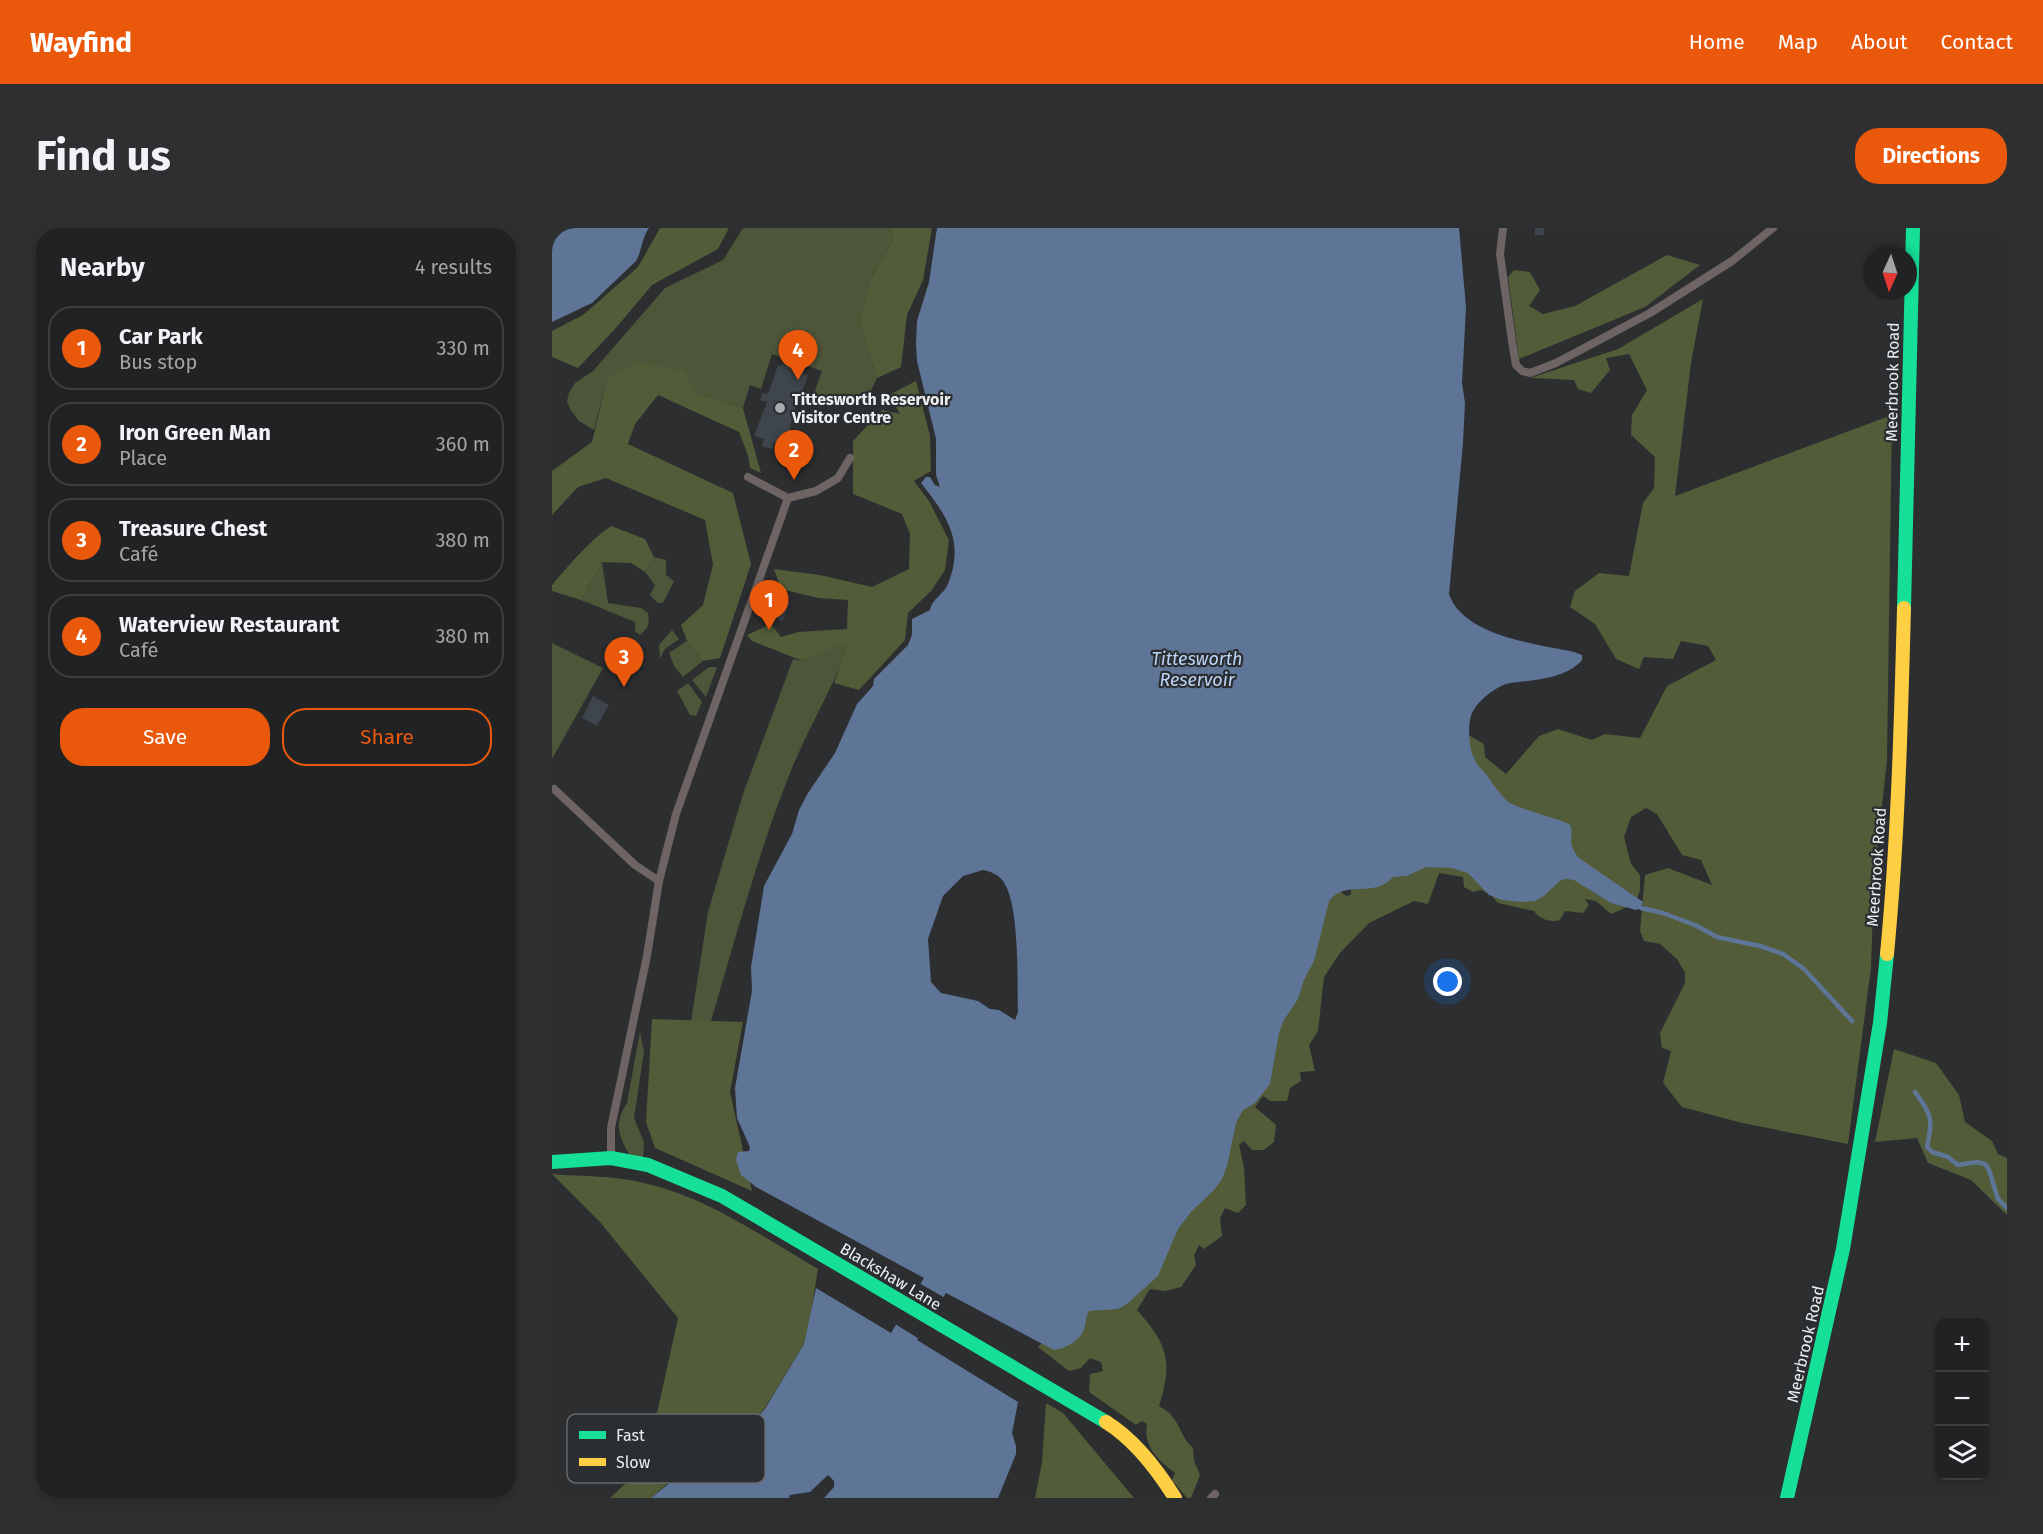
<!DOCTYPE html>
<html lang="en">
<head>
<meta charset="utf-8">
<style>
  body { margin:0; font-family:"Fira Sans",sans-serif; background:#2d2f31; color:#f1f3f6 }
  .controls { position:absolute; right:18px; bottom:18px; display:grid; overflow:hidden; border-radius:12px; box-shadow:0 3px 9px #0003 }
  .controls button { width:54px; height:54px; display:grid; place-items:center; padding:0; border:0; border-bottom:2px solid #3e3f41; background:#212224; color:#f1f3f6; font:30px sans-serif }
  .compass { position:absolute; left:1311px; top:18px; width:54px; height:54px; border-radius:50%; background:#212224; box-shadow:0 3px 9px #0003; rotate:183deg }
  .you { position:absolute; left:896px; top:754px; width:21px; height:21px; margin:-15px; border:4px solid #fff; border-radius:50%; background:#1a73e8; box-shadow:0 0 0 9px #1a73e833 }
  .badge { display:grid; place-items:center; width:39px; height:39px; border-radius:50%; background:#ea580c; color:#fff; font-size:20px; font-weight:700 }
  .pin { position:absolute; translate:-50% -50px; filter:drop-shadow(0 2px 3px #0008) }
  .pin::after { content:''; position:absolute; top:32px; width:21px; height:18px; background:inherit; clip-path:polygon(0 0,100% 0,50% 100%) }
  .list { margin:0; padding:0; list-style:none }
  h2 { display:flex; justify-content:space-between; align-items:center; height:78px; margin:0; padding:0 24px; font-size:26px }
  h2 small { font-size:20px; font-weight:400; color:#a2a4a6 }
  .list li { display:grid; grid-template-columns:39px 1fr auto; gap:18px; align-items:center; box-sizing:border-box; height:84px; margin:0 12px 12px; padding:0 12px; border:2px solid #3e3f41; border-radius:24px }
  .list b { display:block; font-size:22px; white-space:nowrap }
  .list p { margin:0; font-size:20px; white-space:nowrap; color:#a2a4a6 }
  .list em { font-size:20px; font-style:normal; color:#a2a4a6 }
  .actions { display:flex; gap:12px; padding:18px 24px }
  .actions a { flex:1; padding:14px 0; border:2px solid #ea580c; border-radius:24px; text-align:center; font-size:21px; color:#ea580c }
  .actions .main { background:#ea580c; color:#fff }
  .icon { flex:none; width:33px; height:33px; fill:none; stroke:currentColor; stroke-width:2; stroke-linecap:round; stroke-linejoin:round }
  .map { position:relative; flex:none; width:1455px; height:1270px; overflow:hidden; border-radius:24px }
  header { display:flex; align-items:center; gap:36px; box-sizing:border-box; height:84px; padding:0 30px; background:#ea580c; color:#fff }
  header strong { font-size:28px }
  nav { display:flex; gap:33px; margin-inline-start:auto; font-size:21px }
  .intro { display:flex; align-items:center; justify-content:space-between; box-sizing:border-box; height:144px; padding:0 36px }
  h1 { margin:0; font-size:42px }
  .button { padding:15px 27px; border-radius:24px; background:#ea580c; color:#fff; font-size:21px; font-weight:700 }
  main { display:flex; gap:36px; padding:0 36px }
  aside { flex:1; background:#212224; border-radius:24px; box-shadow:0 3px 9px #0003 }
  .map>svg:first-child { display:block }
  .green { fill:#4e563a }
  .forest { fill:#525c38 }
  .water { fill:#5e7597; fill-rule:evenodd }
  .pier { fill:#2c2e30 }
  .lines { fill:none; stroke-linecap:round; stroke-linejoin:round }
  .stream { stroke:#5e7597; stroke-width:4.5 }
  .building { fill:#3e454c }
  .lane { stroke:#6e6464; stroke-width:8 }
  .fast { stroke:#16e098; stroke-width:14 }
  .slow { stroke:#ffcf43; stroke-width:14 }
  .poi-dot { fill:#a9abad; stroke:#2b2e31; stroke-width:2 }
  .labels { text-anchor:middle; stroke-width:4.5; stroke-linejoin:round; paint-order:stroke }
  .street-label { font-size:16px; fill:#eceef0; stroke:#2b2e31 }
  .poi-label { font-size:16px; font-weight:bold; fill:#eceef0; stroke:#2b2e31; text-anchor:start }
  .water-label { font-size:18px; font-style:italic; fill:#bcd4f8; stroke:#2b2e31 }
  .key { fill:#2b2e31; stroke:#65686a; stroke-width:1.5 }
  .key-label { font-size:16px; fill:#eceef0 }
</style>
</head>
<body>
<header>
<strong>Wayfind</strong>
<nav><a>Home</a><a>Map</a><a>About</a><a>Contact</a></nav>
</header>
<div class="intro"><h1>Find us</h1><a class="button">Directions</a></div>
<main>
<aside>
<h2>Nearby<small>4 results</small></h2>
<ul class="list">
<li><span class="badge">1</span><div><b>Car Park</b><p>Bus stop</p></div><em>330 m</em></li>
<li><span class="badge">2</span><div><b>Iron Green Man</b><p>Place</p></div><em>360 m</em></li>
<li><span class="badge">3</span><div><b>Treasure Chest</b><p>Café</p></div><em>380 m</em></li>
<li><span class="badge">4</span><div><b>Waterview Restaurant</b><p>Café</p></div><em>380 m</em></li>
</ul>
<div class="actions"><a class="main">Save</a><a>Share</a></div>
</aside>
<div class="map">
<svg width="1455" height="1270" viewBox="0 0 1455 1270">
  <rect width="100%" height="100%" fill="#2c2e30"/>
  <g class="green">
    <polygon points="191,0 341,0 341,12 320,49 307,93 325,150 312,177 298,178 262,166 270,143 220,126 209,161 198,157 191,180 143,165 55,151 42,202 27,193 18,181 15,173 17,165 23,155 41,143 113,60 171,32"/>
    <polygon points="102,329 114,332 114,347 122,353 111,375 106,375 98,367 103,357 93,344"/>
    <path d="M 50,334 L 56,375 L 89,380 L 96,385 C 98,397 96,400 88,407 L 83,403 L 83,394 L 29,372 Z"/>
    <polygon points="120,402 127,411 112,422 108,431 107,417"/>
    <path d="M 298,412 C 282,460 254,503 236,550 C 205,629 183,712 159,793 L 139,793 L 156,684 L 191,566 L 241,431 L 251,433 Z"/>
    <polygon points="135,413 151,433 131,449 122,438 117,425"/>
    <polygon points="0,415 51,440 0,531"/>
    <polygon points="157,439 165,439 154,469 140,452"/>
    <polygon points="136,455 150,474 144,488 138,487 125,463"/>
    <path d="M 88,804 L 92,824 L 82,890 L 92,914 L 91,930 L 77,926 C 66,906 62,895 75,875 Z"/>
  </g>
  <g class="forest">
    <polygon points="108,0 177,0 166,21 100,57 63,101 26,140 0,129 0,103 31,87 86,39"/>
    <polygon points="341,0 380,0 371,52 355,87 349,139 325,150 307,93 320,49 341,12"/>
    <polygon points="1115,27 1148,37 1093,79 967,131 956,49 962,42 978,44 988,62 977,78 991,86 1023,78"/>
    <path d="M 1151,71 L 1139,135 L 1123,268 L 1340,187 L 1335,532 L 1322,650 L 1319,740 L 1296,916 L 1190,895 L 1130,879 L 1111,855 L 1119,823 L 1110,820 L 1108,805 L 1133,755 L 1133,745 L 1125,731 L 1108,716 L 1092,713 L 1088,703 L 1093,647 L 1116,640 L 1160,657 L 1149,632 L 1130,627 L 1105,586 L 1094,580 L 1079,589 L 1072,609 L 1079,636 L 1088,647 L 1088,662 L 1084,675 L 1059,686 L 1044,673 L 1033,671 L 1037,677 L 1031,685 L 1013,683 L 1008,692 C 999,695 987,691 982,683 L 946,675 L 938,666 L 929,662 L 921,664 L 912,659 L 911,649 L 887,645 L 876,676 L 862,673 L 817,695 L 788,725 L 772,749 L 766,803 L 757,817 L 763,843 L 748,844 L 749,853 L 738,860 L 735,873 L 718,873 L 711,868 L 703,879 L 724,897 L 722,914 L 712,922 L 700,922 L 692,913 L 687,917 L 692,939 L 694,977 L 686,985 L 673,980 L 668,990 L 670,1008 L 652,1021 L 647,1017 L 642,1027 L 644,1037 L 629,1059 L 613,1063 L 598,1061 L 585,1082 C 616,1117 621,1133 607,1178 C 629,1189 626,1207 641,1220 L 642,1233 L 648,1247 L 639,1270 L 635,1270 L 620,1252 L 623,1245 C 606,1232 591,1219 595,1196 L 590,1193 L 584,1197 L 537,1164 L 538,1146 L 551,1143 L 549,1134 L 538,1130 L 529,1140 L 517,1143 L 486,1119 L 506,1099 L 550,1069 L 564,1082 L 565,1071 L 783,656 L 791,666 L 796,668 L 799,666 L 800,652 L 895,495 L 932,516 L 933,529 L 954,546 L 987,508 L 1006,501 L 1040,512 L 1053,506 L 1088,510 L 1115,458 L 1164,432 L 1156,418 L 1129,413 L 1121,431 L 1092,429 L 1087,441 L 1064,431 L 1043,396 L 1018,379 L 1023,363 L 1047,345 L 1077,348 L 1091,275 L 1102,260 L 1103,229 L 1079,207 L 1080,187 L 1095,162 L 1077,126 L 1054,130 L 1058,142 L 1039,165 L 1026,161 L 1022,152 L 978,150 L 1066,121 Z"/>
    <polygon points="88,135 132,143 143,165 191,180 209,245 198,240 196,227 187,204 106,167 83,196 76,216 181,265 199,336 168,430 151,433 135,413 129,397 151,377 161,337 153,292 54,250 26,259 0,287 0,243 40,214 55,151"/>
    <polygon points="364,153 378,208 379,243 362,253 377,273 397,312 393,342 379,363 356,385 353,412 307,462 282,455 297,413 251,433 200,413 195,407 219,396 229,409 246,404 295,401 296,372 266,370 229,361 222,341 268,347 320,359 357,341 358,306 350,286 301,266 301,213 330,182 348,186 337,167"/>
    <path d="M 59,298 L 93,311 L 102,329 L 93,344 L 79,335 L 50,334 L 29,372 L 0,363 L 0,357 C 18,336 36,314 59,298 Z"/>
    <polygon points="100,791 191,794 178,864 200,963 103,920 94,894"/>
    <polygon points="1342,821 1384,835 1407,867 1413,894 1440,913 1446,926 1455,930 1455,987 1419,952 1376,935 1365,910 1323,914"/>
    <path d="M 0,946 C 31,949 62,947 92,955 C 155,969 211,1009 266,1041 L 257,1097 L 252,1116 L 213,1180 L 195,1201 L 182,1214 L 161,1229 L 139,1237 L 130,1243 L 99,1270 L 58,1270 L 115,1217 L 99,1212 L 126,1090 L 48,994 Z"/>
    <polygon points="494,1175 511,1185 582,1270 483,1270 490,1234"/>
  </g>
  <g class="water">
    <path d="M 0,0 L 97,0 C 90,9 90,23 84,33 L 40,75 L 0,94 Z"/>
    <path d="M 385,0 L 907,0 L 914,79 L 910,155 L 913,175 L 911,215 L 897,366 C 911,408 984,416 1022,424 L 1030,427 L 1030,432 C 1019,446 994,451 976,453 C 968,454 958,454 949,458 C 939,463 925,474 920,485 C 915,496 917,520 922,530 C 925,539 934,544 938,552 C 943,559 949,567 955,573 C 965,581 1016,593 1018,597 C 1023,605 1013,614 1027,630 L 1091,674 L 1089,680 L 1084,682 L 1059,675 L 1022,652 L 1014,651 L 1009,652 L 992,668 L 983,673 L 970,674 L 950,672 L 937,667 L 916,645 L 900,640 L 874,639 L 855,648 L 841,649 C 821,671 794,651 777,673 L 762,733 L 752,752 L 746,771 L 732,792 L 727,805 L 718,856 L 703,875 L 691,882 L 684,895 L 675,938 L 670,951 L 662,962 L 639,984 L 626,1001 L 606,1048 L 575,1076 L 566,1081 L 537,1083 C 534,1089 534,1092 533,1098 C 530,1112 515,1120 502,1122 L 394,1065 L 365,1112 L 466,1174 L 460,1205 L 464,1218 L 464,1226 L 446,1270 L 272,1270 L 282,1259 L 282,1253 L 276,1247 L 258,1264 L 238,1267 L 237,1270 L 99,1270 L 140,1237 L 161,1229 L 182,1214 L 213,1181 L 252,1116 L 264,1060 L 339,1105 L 372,1050 L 204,959 L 189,947 L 184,932 L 186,924 L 197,923 L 198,919 L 185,890 L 183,860 L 200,763 L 199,739 L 212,658 L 240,606 L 247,582 L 256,565 L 283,525 L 305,476 L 321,458 L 322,451 L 356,417 L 360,407 L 360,391 L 378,382 C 379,372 392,366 396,356 C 413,313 395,288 369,255 L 374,249 L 378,249 L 383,257 L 388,259 L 384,247 L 384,211 L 365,133 L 364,115 L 365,93 L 377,54 ZM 431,642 C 440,644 445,646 451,653 C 468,677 465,752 466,784 L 463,792 L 447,782 L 438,781 L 426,773 L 389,765 L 379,754 L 376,711 L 391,668 L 411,648 Z"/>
  </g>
  <polygon class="pier" points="367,1055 393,1070 369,1112 343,1096"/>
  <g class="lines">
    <g class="stream">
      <polyline points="1089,680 1111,685 1143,697 1165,709 1208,718 1231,726 1252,741 1300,793"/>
      <path d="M 1363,864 C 1380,888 1381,890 1375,919 L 1380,924 L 1396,929 L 1406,937 L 1425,934 L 1433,936 L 1437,942 L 1446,971 L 1455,980"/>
    </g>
  </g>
  <g class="building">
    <rect x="983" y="0" width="9" height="7"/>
    <polygon points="230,135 253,143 252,146 256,147 248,170 246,169 233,218 222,214 220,221 210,218 212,211 202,208 215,174 208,172 211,165 216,166 226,137 229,138"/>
    <polygon points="225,369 238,374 231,393 218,388"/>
    <polygon points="41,468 57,477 45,498 30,490"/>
  </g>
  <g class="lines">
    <g class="lane">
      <polyline points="951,0 948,26 961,120 964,137 970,143 978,145 1004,135 1098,85 1180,33 1221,0"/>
      <polyline points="196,249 236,270"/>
      <polyline points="2,561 83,637 107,653"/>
      <polyline points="59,927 59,900 95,728 107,653 124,586 236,270 264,263 286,250 298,230"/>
      <polyline points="659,1270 663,1266"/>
    </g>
    <g class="fast">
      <polyline points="1352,380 1361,0"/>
      <polyline points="0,934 59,930 96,937 170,968 554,1194"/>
      <polyline points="1235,1270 1291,1021 1328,795 1335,726"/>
    </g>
    <g class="slow">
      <path d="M 1335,726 C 1346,611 1349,495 1352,380"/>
      <path d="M 554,1194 C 583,1212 605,1241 623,1270"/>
    </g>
  </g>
  <circle class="poi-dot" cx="228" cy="180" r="6"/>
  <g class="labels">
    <g class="street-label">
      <text transform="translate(1340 154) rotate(-89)" y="6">Meerbrook Road</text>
      <text transform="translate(1324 639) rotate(-86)" y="6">Meerbrook Road</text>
      <text transform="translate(339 1048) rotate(31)" y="6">Blackshaw Lane</text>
      <text transform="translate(1253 1116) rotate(-77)" y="6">Meerbrook Road</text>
    </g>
    <g class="poi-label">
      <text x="240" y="177">Tittesworth Reservoir<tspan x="240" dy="18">Visitor Centre</tspan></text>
    </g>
    <g class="water-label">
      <text x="645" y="437">Tittesworth<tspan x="645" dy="21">Reservoir</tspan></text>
    </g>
  </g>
  <rect x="15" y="1186" width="198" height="69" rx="9" class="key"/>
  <rect x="27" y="1203" width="27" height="8" fill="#16e098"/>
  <rect x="27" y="1230" width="27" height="8" fill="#ffcf43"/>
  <g class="key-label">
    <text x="64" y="1213">Fast</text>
    <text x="64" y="1240">Slow</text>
  </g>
</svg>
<div class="controls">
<button>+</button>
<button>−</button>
<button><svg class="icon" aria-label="layers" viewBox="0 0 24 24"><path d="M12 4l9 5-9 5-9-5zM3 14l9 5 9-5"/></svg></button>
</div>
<svg class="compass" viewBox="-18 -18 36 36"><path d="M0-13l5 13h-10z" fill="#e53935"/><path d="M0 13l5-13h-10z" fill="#a2a4a6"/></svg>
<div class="you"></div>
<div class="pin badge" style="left:217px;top:402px">1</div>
<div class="pin badge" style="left:242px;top:252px">2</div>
<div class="pin badge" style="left:72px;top:459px">3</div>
<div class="pin badge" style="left:246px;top:152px">4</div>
</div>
</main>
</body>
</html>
